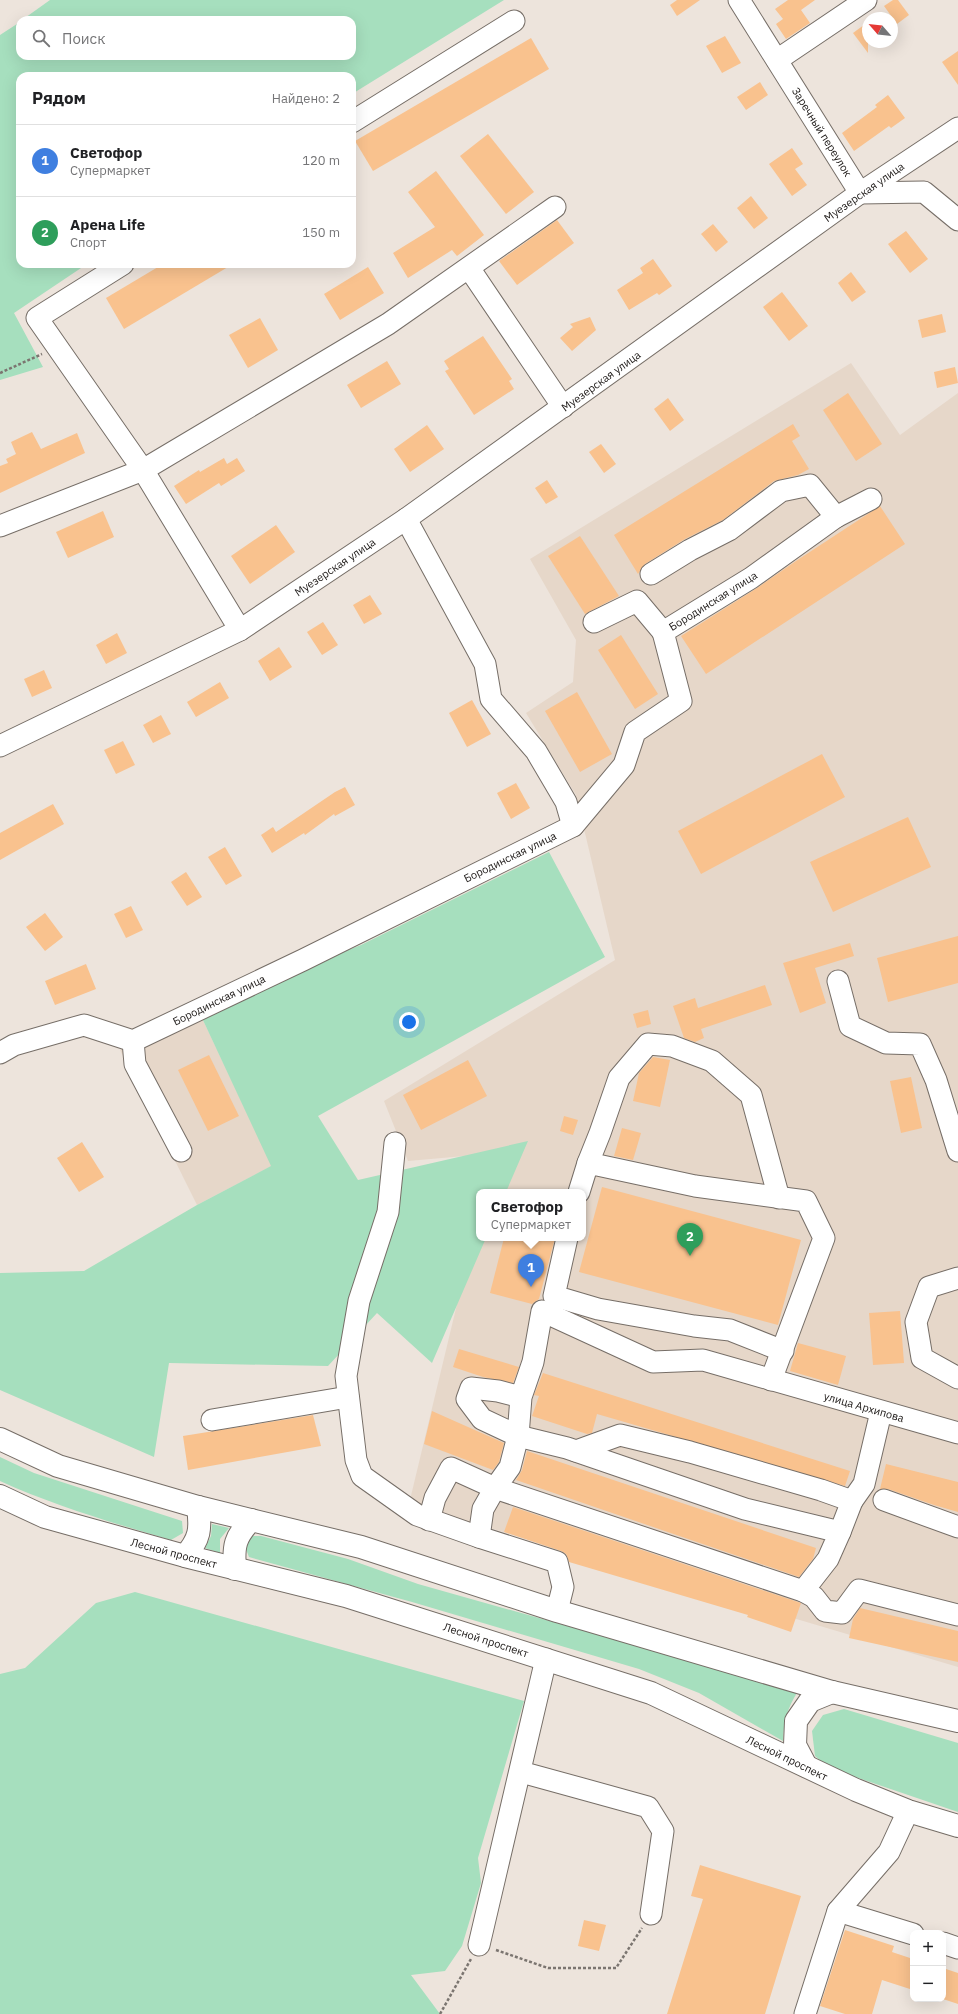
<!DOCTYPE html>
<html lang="ru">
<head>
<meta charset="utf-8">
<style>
  body { margin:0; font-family:"IBM Plex Sans",sans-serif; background:#f6f6f6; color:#202124 }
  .controls { position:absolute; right:12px; bottom:12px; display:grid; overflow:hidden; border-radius:8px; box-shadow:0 4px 16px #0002 }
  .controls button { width:36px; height:36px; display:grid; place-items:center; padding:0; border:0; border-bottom:1px solid #e0e0e0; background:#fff; color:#202124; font:20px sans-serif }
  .compass { position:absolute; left:862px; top:12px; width:36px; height:36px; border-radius:50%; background:#fff; box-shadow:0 4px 16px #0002; rotate:298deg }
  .you { position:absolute; left:409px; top:1022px; width:14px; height:14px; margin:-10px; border:3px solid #fff; border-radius:50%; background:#1a73e8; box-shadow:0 0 0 6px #1a73e833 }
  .badge { display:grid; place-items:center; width:26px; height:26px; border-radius:50%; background:#d93025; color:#fff; font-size:13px; font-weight:700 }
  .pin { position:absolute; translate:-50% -33px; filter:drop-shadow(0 1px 2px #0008) }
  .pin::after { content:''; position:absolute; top:21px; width:14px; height:12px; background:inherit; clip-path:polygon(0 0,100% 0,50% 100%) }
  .popup { position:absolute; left:476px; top:1189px; width:110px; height:52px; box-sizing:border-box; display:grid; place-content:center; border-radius:8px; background:#fff; filter:drop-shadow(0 1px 3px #0005); font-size:13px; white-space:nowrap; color:#757577 }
  .popup b { font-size:15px; color:#202124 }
  .popup::after { content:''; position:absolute; left:50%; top:100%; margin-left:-8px; border:8px solid transparent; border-top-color:#fff }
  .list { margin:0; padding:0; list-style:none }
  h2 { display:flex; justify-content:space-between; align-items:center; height:52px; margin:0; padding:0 16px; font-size:17px }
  h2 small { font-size:13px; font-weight:400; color:#757577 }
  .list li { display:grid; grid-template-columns:26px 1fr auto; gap:12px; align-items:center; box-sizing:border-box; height:72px; padding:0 16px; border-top:1px solid #e0e0e0 }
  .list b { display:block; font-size:15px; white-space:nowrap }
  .list p { margin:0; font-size:13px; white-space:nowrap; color:#757577 }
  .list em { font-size:13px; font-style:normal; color:#757577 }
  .icon { flex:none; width:22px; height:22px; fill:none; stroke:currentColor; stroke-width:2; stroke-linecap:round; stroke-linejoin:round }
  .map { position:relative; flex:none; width:958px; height:2014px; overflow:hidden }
  .search { position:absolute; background:#fff; box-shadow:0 4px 16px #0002; left:16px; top:16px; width:340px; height:44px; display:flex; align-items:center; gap:10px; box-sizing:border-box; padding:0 14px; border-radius:12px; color:#757577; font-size:15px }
  .panel { position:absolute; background:#fff; box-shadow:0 4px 16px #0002; left:16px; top:72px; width:340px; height:196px; border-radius:12px }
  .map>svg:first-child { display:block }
  .built { fill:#e6d7c9 }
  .green { fill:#a6dfbe }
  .building { fill:#f9c28e }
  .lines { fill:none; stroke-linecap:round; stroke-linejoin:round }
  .minor-casing { stroke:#766e67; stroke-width:23 }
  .major-casing { stroke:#766e67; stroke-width:24 }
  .path { stroke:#7b7570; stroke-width:2.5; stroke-dasharray:3 2; stroke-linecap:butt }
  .minor { stroke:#fff; stroke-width:21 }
  .major { stroke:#fff; stroke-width:22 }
  .labels { text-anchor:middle; stroke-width:3; stroke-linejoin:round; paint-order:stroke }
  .street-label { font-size:11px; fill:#1b1715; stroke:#fff }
</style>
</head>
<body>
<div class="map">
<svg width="958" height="2014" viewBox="0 0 958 2014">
  <rect width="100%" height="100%" fill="#ede4dc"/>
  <g class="built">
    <polygon points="851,363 900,435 958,393 958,1667 409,1504 458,1300 480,1238 583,1238 583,1192 497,1192 510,1152 408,1161 384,1101 615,960 576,795 526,713 573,682 576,640 530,559"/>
    <polygon points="202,1018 272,1166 197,1205 120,1050"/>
  </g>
  <g class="green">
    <polygon points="50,0 504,0 352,94 352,76 20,76 20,264 87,264 14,313 43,367 0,380 0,35 20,22 20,56 352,56 352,20 22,20"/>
    <polygon points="549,852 605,957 318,1116 358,1180 528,1141 506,1192 479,1192 479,1238 486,1238 432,1363 377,1313 328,1366 169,1363 154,1457 0,1390 0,1273 84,1271 197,1205 271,1166 202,1018 289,973 361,945"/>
    <path d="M 0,1457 L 34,1473 L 182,1521 L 183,1533 L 171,1540 C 113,1523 55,1506 0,1481 Z"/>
    <polygon points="212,1524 229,1528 220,1539 220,1553 205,1548 211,1536"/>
    <path d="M 247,1536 L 261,1536 L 348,1559 L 418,1584 L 798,1691 C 787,1709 784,1720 783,1741 L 699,1693 L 639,1669 L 412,1602 L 249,1557 L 244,1544 Z"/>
    <polygon points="135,1592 524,1701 478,1858 481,1883 462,1946 445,1971 411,1975 440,2014 0,2014 0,1674 25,1668 96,1603"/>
    <polygon points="844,1709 958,1743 958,1812 829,1768 815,1756 812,1731 823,1715"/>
  </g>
  <g class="building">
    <polygon points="677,0 700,0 677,16 670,5"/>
    <polygon points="788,0 815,0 801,10 810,23 786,39 776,24 783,19 775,9"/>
    <polygon points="893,0 898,0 909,15 897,24 884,6"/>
    <polygon points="868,22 868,53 853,33"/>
    <polygon points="725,36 741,63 722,73 706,46"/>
    <polygon points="531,38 549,69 373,171 355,141"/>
    <polygon points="958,51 958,85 942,62"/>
    <polygon points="760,82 768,95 746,110 737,97"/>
    <polygon points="888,95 905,118 891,128 889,126 854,151 842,133 877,107 875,105"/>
    <polygon points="488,134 534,192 506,214 460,156"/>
    <polygon points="792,148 803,164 795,169 807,185 792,196 769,164"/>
    <polygon points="436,171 484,235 457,256 452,250 408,278 393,253 435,227 408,192"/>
    <polygon points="751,196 768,218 754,229 737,208"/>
    <polygon points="557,220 574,243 517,285 499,261"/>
    <polygon points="713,224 728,242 716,252 701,234"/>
    <polygon points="906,231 928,259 910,273 888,244"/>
    <polygon points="653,259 672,286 659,295 657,293 629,310 617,290 643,273 640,268"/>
    <polygon points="163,264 233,264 124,329 106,298"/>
    <polygon points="368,267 384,293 340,320 324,294"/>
    <polygon points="851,272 866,292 852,302 838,283"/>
    <polygon points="782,292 808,326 789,341 763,307"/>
    <polygon points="942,314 946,332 922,338 918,320"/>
    <polygon points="590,317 596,330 572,351 560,338 573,327 570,324"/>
    <polygon points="260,318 278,350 248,368 229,335"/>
    <polygon points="483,336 512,379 509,381 514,389 474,415 445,371 449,369 444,361"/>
    <polygon points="387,361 401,384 361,408 347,385"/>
    <polygon points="955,367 958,383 937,388 934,372"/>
    <polygon points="848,393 882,444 856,461 823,410"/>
    <polygon points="668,398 684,420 670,431 654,409"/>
    <polygon points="793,424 800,436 792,441 809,469 798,475 774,481 723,520 685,539 645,564 638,574 614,535"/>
    <polygon points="427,425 444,449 410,472 394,449"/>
    <polygon points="32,432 41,449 77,433 85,453 0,493 0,466 8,463 6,459 16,454 11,442"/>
    <polygon points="601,444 616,464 604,473 589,452"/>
    <polygon points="224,458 227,464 237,458 245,471 221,486 219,483 186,504 174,486 199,470 200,472"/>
    <polygon points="547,480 558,497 546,504 535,488"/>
    <polygon points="880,506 905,544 706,674 681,636 757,588 796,561"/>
    <polygon points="103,511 114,537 68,558 56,532"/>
    <polygon points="276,525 295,552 250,584 231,556"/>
    <polygon points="580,536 619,596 585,614 548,556"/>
    <polygon points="370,595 382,614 364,624 353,605"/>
    <polygon points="323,622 338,645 322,655 307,632"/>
    <polygon points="117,633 127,653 106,664 96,645"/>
    <polygon points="621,635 658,694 635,709 598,650"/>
    <polygon points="279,647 292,667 270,681 258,661"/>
    <polygon points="44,670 52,688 32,697 24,679"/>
    <polygon points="220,682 229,698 196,717 187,702"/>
    <polygon points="577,692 612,754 580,772 545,711"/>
    <polygon points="472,700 491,734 467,747 449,713"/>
    <polygon points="161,715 171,734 153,743 143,725"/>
    <polygon points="123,741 135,765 116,774 104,750"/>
    <polygon points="822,754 845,797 701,874 678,831"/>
    <polygon points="516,783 530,808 511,819 497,793"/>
    <polygon points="345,787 355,805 335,816 334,814 305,835 304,833 272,853 261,835 273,827 276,832 335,792"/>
    <polygon points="53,804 64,824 0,860 0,833"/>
    <polygon points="908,817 931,867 833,912 810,862"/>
    <polygon points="225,847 242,876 226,885 208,857"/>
    <polygon points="186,872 202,897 187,906 171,882"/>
    <polygon points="131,906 143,930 126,938 114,914"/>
    <polygon points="45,913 63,937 45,951 26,927"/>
    <polygon points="958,936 958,983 888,1002 877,958"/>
    <polygon points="850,943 854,956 815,968 826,1003 800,1013 783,963"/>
    <polygon points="86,964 96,989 55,1005 45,981"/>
    <polygon points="765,985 772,1005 701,1029 704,1038 695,1042 684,1038 673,1006 695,998 698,1008"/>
    <polygon points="648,1010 651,1024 637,1028 633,1014"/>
    <polygon points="209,1055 239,1116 208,1131 178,1070"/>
    <polygon points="653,1057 670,1060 660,1107 633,1101 639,1073"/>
    <polygon points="468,1060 487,1096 421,1130 403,1095"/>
    <polygon points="911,1077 922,1128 901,1133 890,1081"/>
    <polygon points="564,1116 578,1120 573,1135 560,1131"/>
    <polygon points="622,1128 641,1133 633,1160 614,1156"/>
    <polygon points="82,1142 104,1177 79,1192 57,1158"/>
    <polygon points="602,1187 801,1240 778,1325 579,1272"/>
    <polygon points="504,1238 555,1238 539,1299 532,1304 490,1293"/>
    <polygon points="900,1311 904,1363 873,1365 869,1313"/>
    <polygon points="798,1343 846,1356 838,1385 790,1371"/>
    <polygon points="459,1349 519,1367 513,1383 483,1377 453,1367"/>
    <polygon points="543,1373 850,1471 845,1486 597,1414 592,1433 587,1434 532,1416 539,1396 534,1395"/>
    <polygon points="432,1411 504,1443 499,1462 493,1470 424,1444"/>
    <polygon points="313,1415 321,1446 188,1470 183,1436"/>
    <polygon points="527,1451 816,1548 813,1559 799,1577 516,1480 522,1470"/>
    <polygon points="886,1464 958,1482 958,1512 934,1505 888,1489 880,1489"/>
    <polygon points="513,1507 801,1603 791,1632 747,1617 748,1615 569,1562 566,1554 561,1551 504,1532"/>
    <polygon points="860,1608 958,1631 958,1662 849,1638 853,1619"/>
    <polygon points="700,1865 801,1896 765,2014 667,2014 703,1899 691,1896"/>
    <polygon points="584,1920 606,1925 599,1951 578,1946"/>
    <polygon points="845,1930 894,1946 892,1952 913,1959 913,1990 882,1980 872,2014 845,2014 820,2006"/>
    <polygon points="943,1968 958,1973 958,2004 943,1999"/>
  </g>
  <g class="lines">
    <defs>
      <g id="minor">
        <polyline points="739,0 860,193 924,192 958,220"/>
        <polyline points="777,60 866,0"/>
        <polyline points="352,122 514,21"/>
        <polyline points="123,264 37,318 143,470 240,630"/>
        <polyline points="469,268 563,407"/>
        <polyline points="406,519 485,664 491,699 536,751 566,802 573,826"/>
        <polyline points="0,526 143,470 388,324 555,207"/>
        <polyline points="651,574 690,550 729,530 781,491 810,485 836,517"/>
        <polyline points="594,622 637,601 663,632"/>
        <polyline points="0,746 240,630 406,519 860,193 958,128"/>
        <polyline points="838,981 850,1026 886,1043 920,1044 936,1080 958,1151"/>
        <polyline points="133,1041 135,1064 181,1151"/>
        <polyline points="0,1053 14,1045 84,1025 133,1041 303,960 573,826 624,765 635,732 681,701 663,632 751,578 836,517 871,499"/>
        <polyline points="395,1143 388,1212 359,1301 346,1376 356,1460 362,1476 417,1515 479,1537"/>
        <polyline points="588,1163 600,1133 619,1078 648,1044 672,1046 712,1061 751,1095 779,1198"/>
        <polyline points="579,1192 588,1163 695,1186 806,1201 824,1238 771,1380"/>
        <polyline points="567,1238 554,1296 598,1309 694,1326 730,1330 783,1351"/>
        <polyline points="958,1278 929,1287 916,1322 922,1358 958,1378"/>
        <polyline points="521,1397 498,1391 471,1388 467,1399 482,1419 518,1436 521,1397 533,1362 542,1311 653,1362 703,1360 958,1433"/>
        <polyline points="212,1420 348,1397"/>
        <polyline points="576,1451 620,1435 690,1452 821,1490 852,1501 840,1532"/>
        <polyline points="884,1500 958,1527"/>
        <polyline points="852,1501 864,1484 881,1412"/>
        <polyline points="429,1520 435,1498 451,1468 495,1488 510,1467 518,1436 567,1448 745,1509 840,1532 828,1559 803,1591"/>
        <polyline points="557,1611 563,1587 557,1562 479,1537 483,1509 495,1488 803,1591 814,1597 825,1611 842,1613 859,1590 958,1615"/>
        <polyline points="521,1772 648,1807 663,1831 651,1914"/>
        <polyline points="838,1911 913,1934"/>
        <polyline points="943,1943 958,1948"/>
        <polyline points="479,1945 546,1659"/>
        <polyline points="805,2014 838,1911 889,1852 908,1811"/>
      </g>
      <g id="major">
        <polyline points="0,1439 58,1466 198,1507 361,1547 557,1611 832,1692 958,1721"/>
        <polyline points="0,1496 45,1517 185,1556 346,1596 651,1693 856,1790 908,1811 958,1826"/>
        <path d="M 185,1556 C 200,1539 201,1529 198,1507"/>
        <path d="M 235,1569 C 233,1546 235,1537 251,1520"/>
        <polyline points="806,1766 795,1745 796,1721 810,1701 832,1692"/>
      </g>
    </defs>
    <use href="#minor" class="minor-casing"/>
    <use href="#major" class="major-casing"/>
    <g class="path">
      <polyline points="0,373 42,354"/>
      <polyline points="496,1950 548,1968 616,1968 642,1928"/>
      <polyline points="440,2014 471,1959"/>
    </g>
    <use href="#minor" class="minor"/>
    <use href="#major" class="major"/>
  </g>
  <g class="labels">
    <g class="street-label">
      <text transform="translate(822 132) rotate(58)" y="4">Заречный переулок</text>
      <text transform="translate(864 192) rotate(-35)" y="4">Муезерская улица</text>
      <text transform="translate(601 381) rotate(-36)" y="4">Муезерская улица</text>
      <text transform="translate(335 567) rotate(-34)" y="4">Муезерская улица</text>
      <text transform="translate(713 601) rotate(-32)" y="4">Бородинская улица</text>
      <text transform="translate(510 857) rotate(-26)" y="4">Бородинская улица</text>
      <text transform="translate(219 1000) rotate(-26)" y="4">Бородинская улица</text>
      <text transform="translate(864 1407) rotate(16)" y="4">улица Архипова</text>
      <text transform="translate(174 1553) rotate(15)" y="4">Лесной проспект</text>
      <text transform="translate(486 1640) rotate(18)" y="4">Лесной проспект</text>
      <text transform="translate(787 1758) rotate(26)" y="4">Лесной проспект</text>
    </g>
  </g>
</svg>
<div class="controls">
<button>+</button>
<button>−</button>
</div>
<svg class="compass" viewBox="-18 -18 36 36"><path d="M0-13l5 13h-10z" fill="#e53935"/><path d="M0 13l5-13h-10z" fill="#757577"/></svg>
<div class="you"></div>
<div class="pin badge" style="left:531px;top:1287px;background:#3f7fe0">1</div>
<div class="popup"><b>Светофор</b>Супермаркет</div>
<div class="pin badge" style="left:690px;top:1256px;background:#2e9e5b">2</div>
<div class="search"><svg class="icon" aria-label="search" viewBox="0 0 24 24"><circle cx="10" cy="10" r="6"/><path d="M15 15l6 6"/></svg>Поиск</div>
<section class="panel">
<h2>Рядом<small>Найдено: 2</small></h2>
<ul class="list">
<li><span class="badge" style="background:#3f7fe0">1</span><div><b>Светофор</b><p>Супермаркет</p></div><em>120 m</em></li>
<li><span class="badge" style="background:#2e9e5b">2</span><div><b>Арена Life</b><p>Спорт</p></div><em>150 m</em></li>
</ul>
</section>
</div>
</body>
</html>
